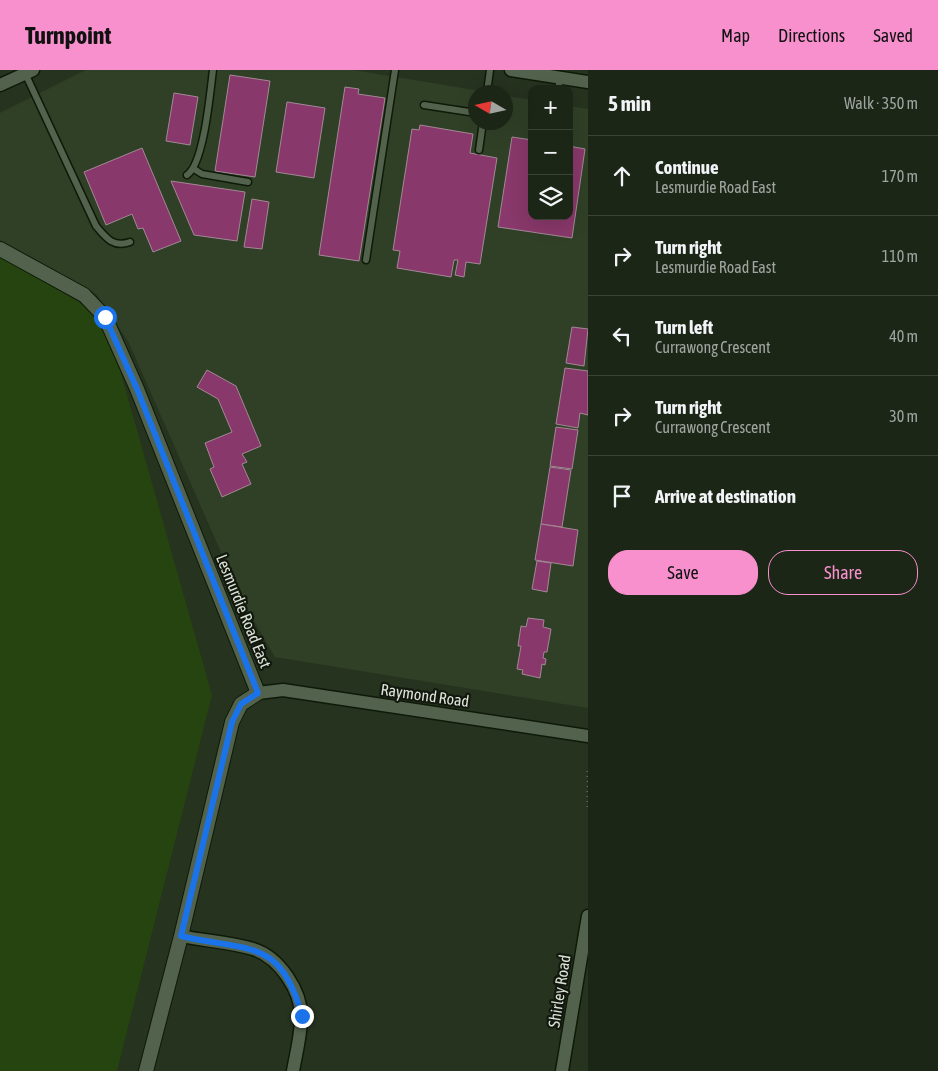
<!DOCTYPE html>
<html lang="en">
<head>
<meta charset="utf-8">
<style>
  body { margin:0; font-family:"Asap Condensed",sans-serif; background:#293224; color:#f1f3f6 }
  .controls { position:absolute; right:15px; top:15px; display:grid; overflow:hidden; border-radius:10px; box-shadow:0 5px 20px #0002 }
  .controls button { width:45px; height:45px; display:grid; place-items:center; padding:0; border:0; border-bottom:1px solid #3a4336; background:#1c2617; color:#f1f3f6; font:25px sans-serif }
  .compass { position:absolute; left:468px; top:15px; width:45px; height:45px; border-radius:50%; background:#1c2617; box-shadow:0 5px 20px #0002; rotate:279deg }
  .stop { position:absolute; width:15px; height:15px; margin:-11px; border:4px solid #1a73e8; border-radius:50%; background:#fff }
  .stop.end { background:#1a73e8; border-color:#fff; box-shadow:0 1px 5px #0008 }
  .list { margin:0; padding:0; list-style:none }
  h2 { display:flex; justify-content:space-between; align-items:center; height:65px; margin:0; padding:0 20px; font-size:21px }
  h2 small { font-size:16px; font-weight:400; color:#a0a5a1 }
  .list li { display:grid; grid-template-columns:32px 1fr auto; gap:15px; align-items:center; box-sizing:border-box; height:80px; padding:0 20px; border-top:1px solid #3a4336 }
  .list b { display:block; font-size:19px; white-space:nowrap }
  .list p { margin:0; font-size:16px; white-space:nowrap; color:#a0a5a1 }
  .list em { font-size:16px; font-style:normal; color:#a0a5a1 }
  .actions { display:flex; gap:10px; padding:15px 20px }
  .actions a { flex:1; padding:11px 0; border:1px solid #f790cd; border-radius:20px; text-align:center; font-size:18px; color:#f790cd }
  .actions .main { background:#f790cd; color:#111 }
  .icon { flex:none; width:28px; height:28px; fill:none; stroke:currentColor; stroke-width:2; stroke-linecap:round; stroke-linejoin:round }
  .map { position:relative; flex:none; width:588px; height:1001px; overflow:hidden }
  header { display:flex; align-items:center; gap:30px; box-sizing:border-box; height:70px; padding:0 25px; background:#f790cd; color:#111 }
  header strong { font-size:24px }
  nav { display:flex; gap:28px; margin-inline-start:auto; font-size:18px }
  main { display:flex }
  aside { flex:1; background:#1c2617 }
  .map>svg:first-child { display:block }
  .built { fill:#304027 }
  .green { fill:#25440f }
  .building { fill:#88386a; stroke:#a38896 }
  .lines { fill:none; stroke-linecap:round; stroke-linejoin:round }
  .service-casing { stroke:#0e1a08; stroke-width:9 }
  .minor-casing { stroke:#0e1a08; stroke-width:15 }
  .tertiary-casing { stroke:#0e1a08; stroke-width:16 }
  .path { stroke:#5f6b59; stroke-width:3; stroke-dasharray:1 4; stroke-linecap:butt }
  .service { stroke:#53624c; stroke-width:6 }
  .minor { stroke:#53624c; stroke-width:12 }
  .tertiary { stroke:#53624c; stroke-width:14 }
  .route { stroke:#1a73e8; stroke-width:6 }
  .labels { text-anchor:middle; stroke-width:4.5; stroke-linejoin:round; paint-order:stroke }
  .street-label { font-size:16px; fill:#dce4d7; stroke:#13180f }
</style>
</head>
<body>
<header>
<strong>Turnpoint</strong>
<nav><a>Map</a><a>Directions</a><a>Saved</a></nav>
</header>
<main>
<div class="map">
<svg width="588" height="1001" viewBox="0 0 588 1001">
  <rect width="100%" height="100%" fill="#26331f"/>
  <polygon class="built" points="86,0 353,0 487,22 476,22 476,52 506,52 506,26 532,30 532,146 569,146 569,36 588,39 588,638 275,587 242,530 129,273 97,225 0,170 0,43"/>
  <polygon class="green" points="0,187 105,247 212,625 117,1001 0,1001"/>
  <g class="building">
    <polygon points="230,5 270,11 255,107 215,101"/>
    <polygon points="345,17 359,19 358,24 385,28 359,191 319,185"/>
    <polygon points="174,23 198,27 190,75 166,71"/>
    <polygon points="287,32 325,38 314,108 276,102"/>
    <polygon points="420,55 473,64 470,83 497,88 480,194 466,192 464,207 455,205 458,190 454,190 451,207 397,198 400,181 393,180 412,59 419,60"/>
    <polygon points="512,67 532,70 532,146 569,146 569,76 585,79 572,168 498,157"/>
    <polygon points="142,78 181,171 153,182 143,158 138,159 132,144 106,155 84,102"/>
    <polygon points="171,111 245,122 237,171 194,165"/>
    <polygon points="252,129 269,132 262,179 244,177"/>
    <polygon points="572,257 588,259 584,296 566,293"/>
    <polygon points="565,298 588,301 588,345 580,343 578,358 556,354"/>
    <polygon points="207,300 236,316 261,376 242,384 247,392 242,394 251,414 222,427 210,399 214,397 205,373 232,362 218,329 197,317"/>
    <polygon points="556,357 578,360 572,399 550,396"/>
    <polygon points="550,397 571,400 562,457 541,454"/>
    <polygon points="541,454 578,460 573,496 535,490"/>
    <polygon points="537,491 551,493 547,522 532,519"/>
    <polygon points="528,548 544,550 543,557 551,559 547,582 544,582 543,588 546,589 545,595 542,594 540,608 522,604 523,600 517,599 521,576 518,576 521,556 526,557"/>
  </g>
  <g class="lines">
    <defs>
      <g id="service">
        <path d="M 25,3 L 96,156 C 106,168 113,178 130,172"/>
        <polyline points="558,19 560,8"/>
        <polyline points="487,22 490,0"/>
        <polyline points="424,35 476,43"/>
        <polyline points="479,80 483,52"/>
        <polyline points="194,99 202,104 248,112"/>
        <path d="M 187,105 C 204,94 210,23 213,0"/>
        <polyline points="366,190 395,0"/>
      </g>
      <g id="minor">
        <polyline points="511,0 588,12"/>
        <polyline points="0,15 33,0"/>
        <polyline points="258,623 283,620 588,666"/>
        <path d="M 181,866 C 205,871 230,872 253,879 C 279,887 302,921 301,948 C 301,965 296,984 293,1001"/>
        <polyline points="562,1001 588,846"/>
      </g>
      <polyline id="tertiary" points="0,179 84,225 105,247 137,319 258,623 241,634 232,652 181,866 146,1001"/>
    </defs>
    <use href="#service" class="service-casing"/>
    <use href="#minor" class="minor-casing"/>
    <use href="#tertiary" class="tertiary-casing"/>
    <polyline class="path" points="588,701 588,737"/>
    <use href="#service" class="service"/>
    <use href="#minor" class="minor"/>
    <use href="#tertiary" class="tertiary"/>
  </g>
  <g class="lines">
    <path class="route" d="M 105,247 L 137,319 L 258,623 L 241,634 L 232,652 L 181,866 C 248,882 281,867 302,946"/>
  </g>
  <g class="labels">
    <g class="street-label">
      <text transform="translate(244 541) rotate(68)" y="6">Lesmurdie Road East</text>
      <text transform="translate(425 625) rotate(8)" y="6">Raymond Road</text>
      <text transform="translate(559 921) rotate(-81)" y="6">Shirley Road</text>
    </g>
  </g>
</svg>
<div class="controls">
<button>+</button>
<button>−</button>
<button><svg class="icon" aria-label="layers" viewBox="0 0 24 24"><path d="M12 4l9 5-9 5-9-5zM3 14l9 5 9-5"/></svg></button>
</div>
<svg class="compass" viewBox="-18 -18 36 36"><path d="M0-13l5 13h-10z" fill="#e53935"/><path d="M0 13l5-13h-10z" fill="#a0a5a1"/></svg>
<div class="stop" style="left:105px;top:247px"></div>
<div class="stop end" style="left:302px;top:946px"></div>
</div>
<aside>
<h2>5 min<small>Walk · 350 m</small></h2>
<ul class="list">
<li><svg class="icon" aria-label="ahead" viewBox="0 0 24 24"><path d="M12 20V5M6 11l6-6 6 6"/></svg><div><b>Continue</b><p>Lesmurdie Road East</p></div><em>170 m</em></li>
<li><svg class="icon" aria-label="right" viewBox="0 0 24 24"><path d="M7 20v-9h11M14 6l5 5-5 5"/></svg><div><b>Turn right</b><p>Lesmurdie Road East</p></div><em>110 m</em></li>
<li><svg class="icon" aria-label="left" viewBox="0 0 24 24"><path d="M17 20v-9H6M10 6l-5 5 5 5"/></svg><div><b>Turn left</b><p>Currawong Crescent</p></div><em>40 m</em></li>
<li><svg class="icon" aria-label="right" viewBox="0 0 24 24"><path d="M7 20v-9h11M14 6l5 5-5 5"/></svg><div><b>Turn right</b><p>Currawong Crescent</p></div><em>30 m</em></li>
<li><svg class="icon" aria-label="arrive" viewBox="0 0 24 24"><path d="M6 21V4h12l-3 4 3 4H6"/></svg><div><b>Arrive at destination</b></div></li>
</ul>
<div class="actions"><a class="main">Save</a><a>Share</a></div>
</aside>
</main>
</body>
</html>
